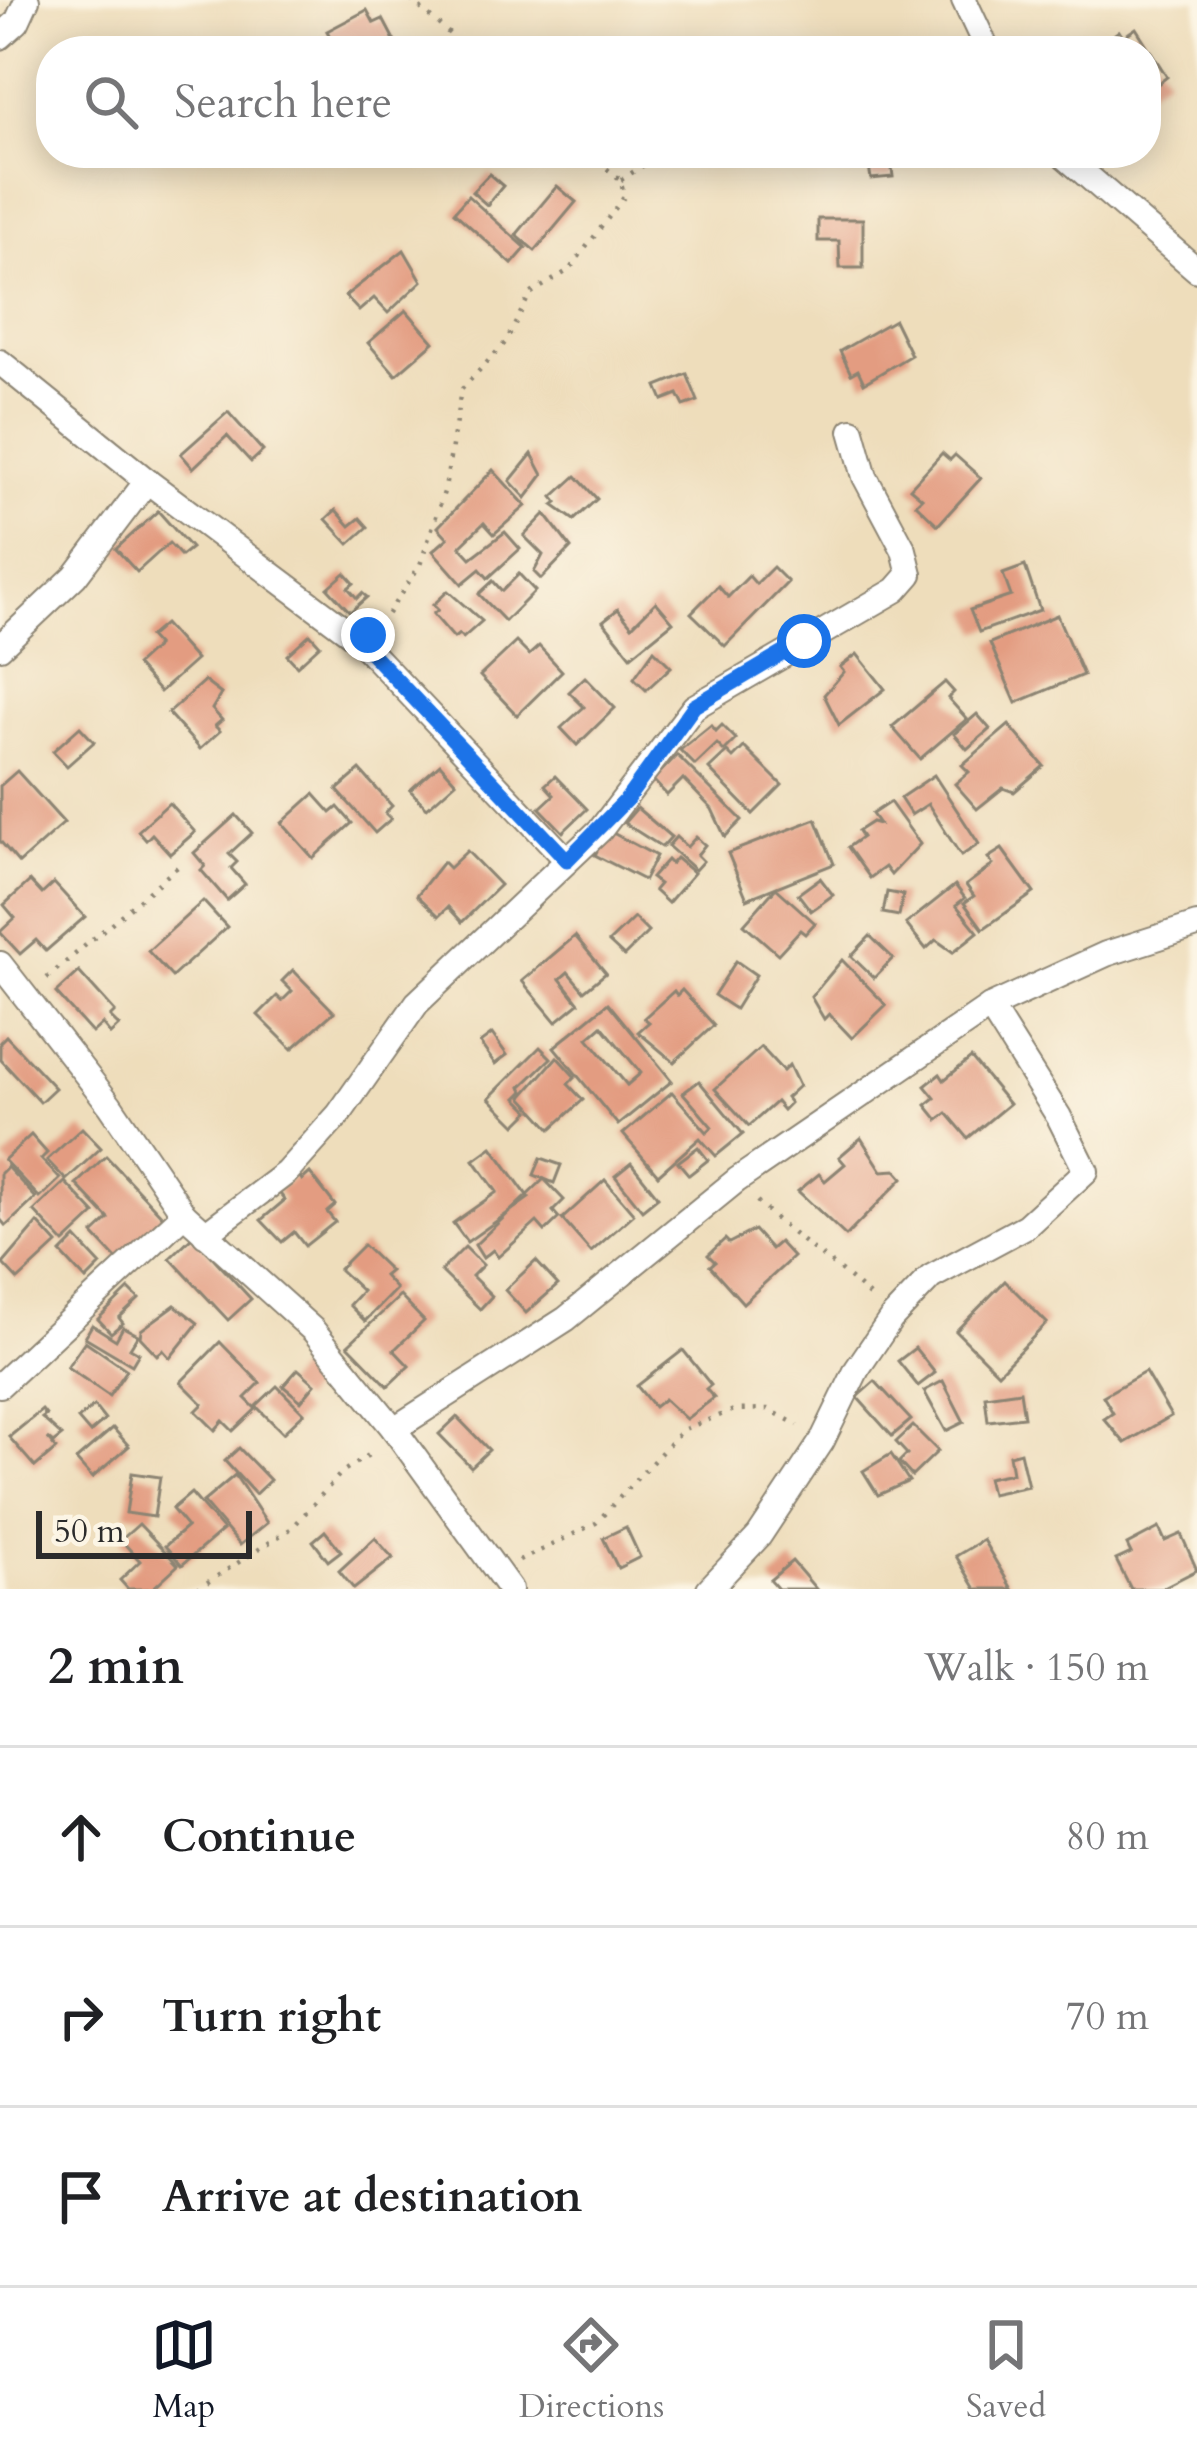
<!DOCTYPE html>
<html lang="en">
<head>
<meta charset="utf-8">
<style>
  body { margin:0; font-family:Cardo,serif; background:#f6f6f6; color:#202124 }
  .scale { position:absolute; left:36px; bottom:30px; width:216px; box-sizing:border-box; padding-left:12px; border:6px solid #2b2b2b; border-top:0; font-size:33px; line-height:42px; white-space:nowrap; color:#2b2b2b; -webkit-text-stroke:9px #fcf5e5; paint-order:stroke }
  .stop { position:absolute; width:36px; height:36px; margin:-27px; border:9px solid #1a73e8; border-radius:50%; background:#fff }
  .stop.end { background:#1a73e8; border-color:#fff; box-shadow:0 3px 12px #0008 }
  .list { margin:0; padding:0; list-style:none }
  h2 { display:flex; justify-content:space-between; align-items:center; height:156px; margin:0; padding:0 48px; font-size:51px }
  h2 small { font-size:39px; font-weight:400; color:#757577 }
  .list li { display:grid; grid-template-columns:78px 1fr auto; gap:36px; align-items:center; box-sizing:border-box; height:180px; padding:0 48px; border-top:3px solid #e0e0e0 }
  .list b { display:block; font-size:45px; white-space:nowrap }
  .list em { font-size:39px; font-style:normal; color:#757577 }
  .icon { flex:none; width:66px; height:66px; fill:none; stroke:currentColor; stroke-width:2; stroke-linecap:round; stroke-linejoin:round }
  .map { position:relative; flex:none; width:1197px; height:1589px; overflow:hidden }
  .search { position:absolute; background:#fff; box-shadow:0 6px 30px #0003; left:36px; right:36px; top:36px; height:132px; display:flex; align-items:center; gap:30px; box-sizing:border-box; padding:0 42px; border-radius:48px; color:#757577; font-size:45px }
  .sheet { height:696px; background:#fff }
  nav { display:flex; justify-content:space-around; align-items:center; box-sizing:border-box; height:168px; border-top:3px solid #e0e0e0; background:#fff; font-size:33px; color:#757577 }
  nav a { display:grid; justify-items:center; gap:6px }
  nav .on { color:#111827 }
  .map>svg:first-child { display:block }
  .building { fill:#e39c81; fill-rule:evenodd }
  .lines { fill:none; stroke-linecap:round; stroke-linejoin:round }
  .street-casing { stroke:#8c8473; stroke-width:28 }
  .path { stroke:#8c8473; stroke-width:4.5; stroke-dasharray:3 9; stroke-linecap:butt }
  .street { stroke:#fff; stroke-width:24 }
  .route { stroke:#1a73e8; stroke-width:15 }
</style>
</head>
<body>
<div class="map">
<svg width="1197" height="1589" viewBox="0 0 1197 1589">
  <rect width="100%" height="100%" fill="#fcf5e5"/>
  <filter id="ink" filterUnits="userSpaceOnUse"><feTurbulence type="fractalNoise" baseFrequency=".00833" numOctaves="2"/><feDisplacementMap in="SourceGraphic" scale="24" xChannelSelector="R" yChannelSelector="G"/><feConvolveMatrix kernelMatrix="1 2 1 2 8 2 1 2 1" color-interpolation-filters="sRGB"/></filter>
  <filter id="wash" filterUnits="userSpaceOnUse"><feTurbulence type="fractalNoise" baseFrequency=".004" numOctaves="4" result="noise"/><feDisplacementMap in="SourceGraphic" scale="48" xChannelSelector="R" yChannelSelector="G"/><feGaussianBlur stdDeviation="2.7" result="paint"/><feColorMatrix in="noise" values="0 0 0 0 0 0 0 0 0 0 0 0 0 0 0 0 0 1.4 0 .05"/><feComposite in="paint" operator="in"/></filter>
  <g filter="url(#wash)">
    <rect width="100%" height="100%" fill="#edb"/>
    <g id="blocks">
      <g class="building">
        <polygon points="367,10 374,23 383,19 394,40 385,45 389,51 338,51 327,31"/>
        <polygon points="1136,28 1167,77 1146,93 1146,51 1092,51 1119,31 1123,37"/>
        <polygon points="867,153 890,153 893,177 871,179"/>
        <polygon points="489,174 503,186 487,205 472,192"/>
        <polygon points="557,186 576,202 535,251 516,235"/>
        <polygon points="468,196 526,248 512,264 454,212"/>
        <polygon points="818,219 863,219 863,268 840,268 839,241 818,241"/>
        <polygon points="404,250 422,281 388,313 374,298 359,311 345,296"/>
        <polygon points="406,310 434,342 396,375 368,343"/>
        <polygon points="894,320 911,355 864,383 858,370 851,374 840,351"/>
        <polygon points="687,374 698,401 684,406 678,394 663,400 657,386"/>
        <polygon points="228,412 263,451 251,462 227,436 193,468 181,454"/>
        <polygon points="942,453 950,460 955,455 981,478 938,525 916,504 922,498 910,488"/>
        <polygon points="532,454 543,475 526,498 510,481"/>
        <polygon points="493,470 526,506 494,534 484,523 460,546 471,558 505,532 520,549 488,578 480,569 462,584 433,551 448,538 438,527"/>
        <polygon points="576,476 597,499 574,520 553,505 557,502 553,497"/>
        <polygon points="336,510 350,526 360,518 368,527 349,544 326,519"/>
        <polygon points="158,511 191,548 181,556 169,543 137,572 116,549"/>
        <polygon points="545,514 571,548 541,579 534,572 543,555 524,536"/>
        <polygon points="1025,566 1040,610 979,632 970,610 1011,596 1003,574"/>
        <polygon points="773,567 788,582 725,646 691,613 718,586 728,597 749,576 756,584"/>
        <polygon points="345,573 354,583 348,588 357,598 362,593 367,597 350,612 328,588"/>
        <polygon points="519,574 535,591 505,621 479,594 493,581 502,591"/>
        <polygon points="448,591 482,621 463,638 459,634 454,638 433,614 438,610 433,605"/>
        <polygon points="656,602 673,622 631,656 603,621 618,609 632,626"/>
        <polygon points="1057,615 1083,675 1016,703 990,643"/>
        <polygon points="164,624 196,660 160,692 136,665 157,646 149,637"/>
        <polygon points="310,634 320,645 297,666 287,655"/>
        <polygon points="516,642 529,655 539,646 562,671 517,715 480,676"/>
        <polygon points="654,650 671,667 646,690 634,678"/>
        <polygon points="857,654 885,689 839,725 824,695 844,672 840,667"/>
        <polygon points="585,677 615,708 577,745 561,728 584,707 569,692"/>
        <polygon points="204,681 221,694 212,709 222,720 215,726 220,731 200,749 168,713"/>
        <polygon points="945,682 954,692 948,698 967,719 920,759 892,727"/>
        <polygon points="977,714 990,729 967,749 954,734"/>
        <polygon points="711,725 716,731 722,725 736,739 724,751 717,744 695,765 680,750"/>
        <polygon points="1009,725 1044,766 1014,792 1003,788 977,809 955,784 969,772 962,765"/>
        <polygon points="80,727 94,742 67,766 53,751"/>
        <polygon points="744,747 782,785 753,814 709,769 727,752 733,758"/>
        <polygon points="677,755 742,820 725,837 712,809 683,779 667,795 653,780"/>
        <polygon points="440,764 456,782 427,808 410,790"/>
        <polygon points="360,770 392,806 385,813 391,819 375,833 337,790"/>
        <polygon points="17,771 64,823 19,863 0,841 0,786"/>
        <polygon points="934,775 979,844 961,856 928,804 911,815 900,798"/>
        <polygon points="555,776 587,809 563,832 540,808 554,795 545,785"/>
        <polygon points="314,794 331,813 338,807 352,823 313,858 282,823"/>
        <polygon points="890,802 920,844 891,875 885,867 870,878 848,847 862,837 858,831 872,822 879,824 872,814"/>
        <polygon points="169,803 195,832 170,854 152,834 146,840 138,831"/>
        <polygon points="637,808 671,837 662,847 624,823"/>
        <polygon points="236,815 252,833 229,854 237,862 231,868 245,884 227,900 201,870 205,866 194,853"/>
        <polygon points="816,819 834,864 747,899 728,853"/>
        <polygon points="607,830 656,856 644,880 595,855"/>
        <polygon points="676,837 687,847 696,837 705,845 697,855 703,861 695,870 668,846"/>
        <polygon points="1002,849 1034,893 983,929 964,903 974,896 966,885 993,865 988,858"/>
        <polygon points="467,851 500,885 462,922 448,907 439,916 417,895 443,862 449,868"/>
        <polygon points="676,858 694,873 668,903 654,890 659,884 651,878 667,860 671,864"/>
        <polygon points="820,878 833,895 811,911 798,894"/>
        <polygon points="30,881 42,894 54,883 85,917 46,951 36,940 20,954 0,932 15,918 4,905"/>
        <polygon points="955,885 965,898 956,905 978,932 953,952 936,940 926,949 906,924"/>
        <polygon points="776,888 815,923 805,934 800,930 778,954 744,924"/>
        <polygon points="887,892 903,895 899,916 883,913"/>
        <polygon points="203,901 227,927 172,977 148,951"/>
        <polygon points="634,918 648,932 624,956 609,942"/>
        <polygon points="575,936 606,973 584,991 568,972 560,979 579,1003 556,1022 522,981"/>
        <polygon points="870,936 893,958 874,978 851,956"/>
        <polygon points="842,960 886,1005 852,1038 829,1014 824,1019 811,997"/>
        <polygon points="736,961 756,975 735,1009 714,995"/>
        <polygon points="293,970 334,1012 292,1049 258,1015 277,996 282,1001 292,991 282,981"/>
        <polygon points="79,972 115,1012 110,1017 119,1026 110,1034 102,1024 92,1033 56,993"/>
        <polygon points="682,990 714,1025 674,1062 638,1032 649,1022 644,1018 674,991 677,995"/>
        <path d="M 608,1003 L 672,1081 L 618,1125 L 554,1047 ZM 602,1026 L 641,1073 L 627,1085 L 588,1038 Z"/>
        <polygon points="492,1034 507,1055 495,1064 480,1043"/>
        <polygon points="6,1036 55,1088 40,1102 0,1059 0,1042"/>
        <polygon points="540,1047 551,1058 521,1087 524,1091 517,1098 530,1111 516,1125 489,1098"/>
        <polygon points="761,1047 783,1071 789,1065 799,1086 786,1098 790,1103 783,1110 776,1102 749,1126 715,1089"/>
        <polygon points="557,1057 575,1077 568,1084 583,1100 551,1129 522,1097"/>
        <polygon points="971,1058 1009,1104 968,1138 947,1113 938,1120 926,1105 935,1098 925,1086 940,1074 944,1080"/>
        <polygon points="699,1081 743,1134 716,1156 700,1138 658,1175 623,1134 672,1092 707,1132 712,1127 683,1093"/>
        <polygon points="82,1128 101,1148 66,1180 47,1160"/>
        <polygon points="31,1135 47,1153 41,1159 60,1179 40,1198 4,1160"/>
        <polygon points="861,1138 882,1171 896,1170 903,1178 846,1236 798,1191 819,1174 825,1181 845,1164 839,1157"/>
        <polygon points="492,1147 529,1198 467,1242 453,1223 497,1192 474,1160"/>
        <polygon points="698,1147 708,1160 689,1175 678,1162"/>
        <polygon points="106,1156 165,1219 119,1262 93,1234 109,1219 76,1184"/>
        <polygon points="541,1158 561,1165 554,1183 534,1175"/>
        <polygon points="631,1163 658,1197 642,1210 615,1176"/>
        <polygon points="7,1167 36,1198 6,1226 0,1219 0,1174"/>
        <polygon points="310,1173 335,1205 327,1212 335,1222 305,1246 294,1232 282,1242 261,1220 285,1200 277,1190 298,1174 302,1180"/>
        <polygon points="544,1179 564,1200 553,1211 559,1218 545,1231 537,1222 498,1257 493,1250 483,1258 475,1245"/>
        <polygon points="605,1180 634,1214 591,1252 562,1219"/>
        <polygon points="65,1182 95,1214 64,1243 34,1211"/>
        <polygon points="38,1223 57,1244 18,1280 3,1264"/>
        <polygon points="754,1230 771,1249 779,1242 793,1257 743,1303 710,1266 715,1262 708,1255 725,1239 729,1243"/>
        <polygon points="193,1236 251,1299 228,1320 170,1258"/>
        <polygon points="76,1238 101,1265 86,1280 61,1253"/>
        <polygon points="363,1245 390,1271 384,1276 396,1289 365,1321 349,1305 362,1291 339,1269"/>
        <polygon points="465,1247 483,1265 472,1276 492,1296 480,1309 441,1271"/>
        <polygon points="536,1261 558,1285 526,1313 505,1290"/>
        <polygon points="1005,1281 1047,1323 998,1373 956,1331"/>
        <polygon points="129,1289 139,1299 119,1318 123,1323 111,1333 98,1319"/>
        <polygon points="400,1296 424,1321 394,1350 409,1366 388,1386 348,1345"/>
        <polygon points="175,1305 198,1323 170,1358 163,1350 157,1355 140,1337 141,1330"/>
        <polygon points="92,1325 116,1340 123,1327 138,1335 130,1348 139,1353 132,1365 85,1337"/>
        <polygon points="85,1341 127,1370 109,1396 67,1367"/>
        <polygon points="220,1342 260,1383 245,1398 256,1409 233,1431 223,1421 215,1430 196,1411 203,1404 181,1382"/>
        <polygon points="915,1348 935,1373 918,1386 898,1361"/>
        <polygon points="683,1350 711,1385 706,1389 714,1398 686,1419 664,1399 654,1407 637,1386"/>
        <polygon points="298,1369 315,1384 301,1401 283,1386"/>
        <polygon points="1145,1372 1171,1416 1125,1443 1104,1419 1113,1413 1103,1396"/>
        <polygon points="875,1381 911,1420 892,1436 857,1397"/>
        <polygon points="943,1381 964,1422 946,1431 924,1391"/>
        <polygon points="277,1386 304,1413 283,1433 256,1406"/>
        <polygon points="1020,1391 1024,1417 988,1421 985,1396"/>
        <polygon points="94,1406 105,1420 90,1433 78,1419"/>
        <polygon points="42,1410 46,1415 42,1418 62,1436 53,1443 47,1438 56,1449 35,1467 9,1437"/>
        <polygon points="457,1417 489,1450 471,1467 439,1434"/>
        <polygon points="913,1426 938,1451 912,1476 899,1462 907,1454 896,1442"/>
        <polygon points="113,1428 129,1446 92,1478 76,1460"/>
        <polygon points="239,1448 270,1480 255,1494 225,1461"/>
        <polygon points="1020,1452 1028,1486 991,1494 987,1478 1012,1473 1009,1455"/>
        <polygon points="891,1454 909,1481 878,1495 863,1471"/>
        <polygon points="132,1473 160,1477 154,1517 126,1513"/>
        <polygon points="235,1475 267,1523 240,1545 203,1502"/>
        <polygon points="191,1493 223,1530 182,1565 165,1546 187,1527 172,1509"/>
        <polygon points="139,1524 178,1565 152,1589 128,1589 120,1580 140,1561 121,1540"/>
        <polygon points="626,1527 640,1557 618,1568 603,1538"/>
        <polygon points="1159,1528 1165,1541 1181,1534 1197,1570 1160,1589 1131,1589 1116,1560 1131,1553 1127,1545"/>
        <polygon points="325,1531 341,1551 328,1561 313,1541"/>
        <polygon points="375,1538 393,1558 354,1589 339,1571"/>
        <polygon points="983,1540 1012,1589 976,1589 956,1556"/>
        <polygon points="792,1561 816,1589 778,1589 770,1580"/>
      </g>
    </g>
  </g>
  <g filter="url(#ink)">
    <use href="#blocks" fill-opacity="0" stroke="#8c8473" stroke-width="3"/>
    <g class="lines">
      <defs>
        <g id="street">
          <polyline points="964,0 988,51"/>
          <polyline points="0,37 17,22 27,0"/>
          <polyline points="1061,153 1197,270"/>
          <polyline points="0,362 147,481 358,639 567,860"/>
          <polyline points="0,647 75,576 147,481"/>
          <polyline points="0,964 110,1105 184,1214 313,1330 394,1429 510,1589"/>
          <polyline points="205,1234 286,1173 339,1114 417,1003 601,829 694,707 896,590 910,574 904,550 865,477 852,431"/>
          <polyline points="0,1385 184,1214"/>
          <polyline points="394,1429 566,1319 737,1180 990,1007 1106,954 1197,925"/>
          <polyline points="709,1589 759,1536 822,1441 857,1369 891,1319 931,1277 1026,1226 1086,1171 1059,1117 990,1007"/>
        </g>
      </defs>
      <use href="#street" class="street-casing"/>
      <g class="path">
        <polyline points="411,0 469,51"/>
        <polyline points="621,180 662,153"/>
        <polyline points="381,624 420,565 445,489 461,390 506,342 530,294 569,270 624,197 621,180 587,153"/>
        <polyline points="47,978 181,864"/>
        <path d="M 757,1201 C 793,1239 839,1264 875,1302"/>
        <polyline points="519,1561 596,1523 682,1430 734,1410 768,1409 798,1425"/>
        <polyline points="197,1589 292,1528 342,1472 375,1451"/>
      </g>
      <use href="#street" class="street"/>
    </g>
  </g>
  <g class="lines" filter="url(#ink)">
    <polyline class="route" points="368,635 358,639 567,860 627,799 694,706 804,641"/>
  </g>
</svg>
<div class="scale">50 m</div>
<div class="stop" style="left:804px;top:641px"></div>
<div class="stop end" style="left:368px;top:635px"></div>
<div class="search"><svg class="icon" aria-label="search" viewBox="0 0 24 24"><circle cx="10" cy="10" r="6"/><path d="M15 15l6 6"/></svg>Search here</div>
</div>
<section class="sheet">
<h2>2 min<small>Walk · 150 m</small></h2>
<ul class="list">
<li><svg class="icon" aria-label="ahead" viewBox="0 0 24 24"><path d="M12 20V5M6 11l6-6 6 6"/></svg><div><b>Continue</b></div><em>80 m</em></li>
<li><svg class="icon" aria-label="right" viewBox="0 0 24 24"><path d="M7 20v-9h11M14 6l5 5-5 5"/></svg><div><b>Turn right</b></div><em>70 m</em></li>
<li><svg class="icon" aria-label="arrive" viewBox="0 0 24 24"><path d="M6 21V4h12l-3 4 3 4H6"/></svg><div><b>Arrive at destination</b></div></li>
</ul>
</section>
<nav>
<a class="on"><svg class="icon" aria-label="map" viewBox="0 0 24 24"><path d="M3 6l6-2 6 2 6-2v14l-6 2-6-2-6 2zM9 4v14M15 6v14"/></svg>Map</a>
<a><svg class="icon" aria-label="directions" viewBox="0 0 24 24"><path d="M12 3l9 9-9 9-9-9zM9 14v-3h6M13 9l2 2-2 2"/></svg>Directions</a>
<a><svg class="icon" aria-label="saved" viewBox="0 0 24 24"><path d="M7 4h10v16l-5-4-5 4z"/></svg>Saved</a>
</nav>
</body>
</html>
